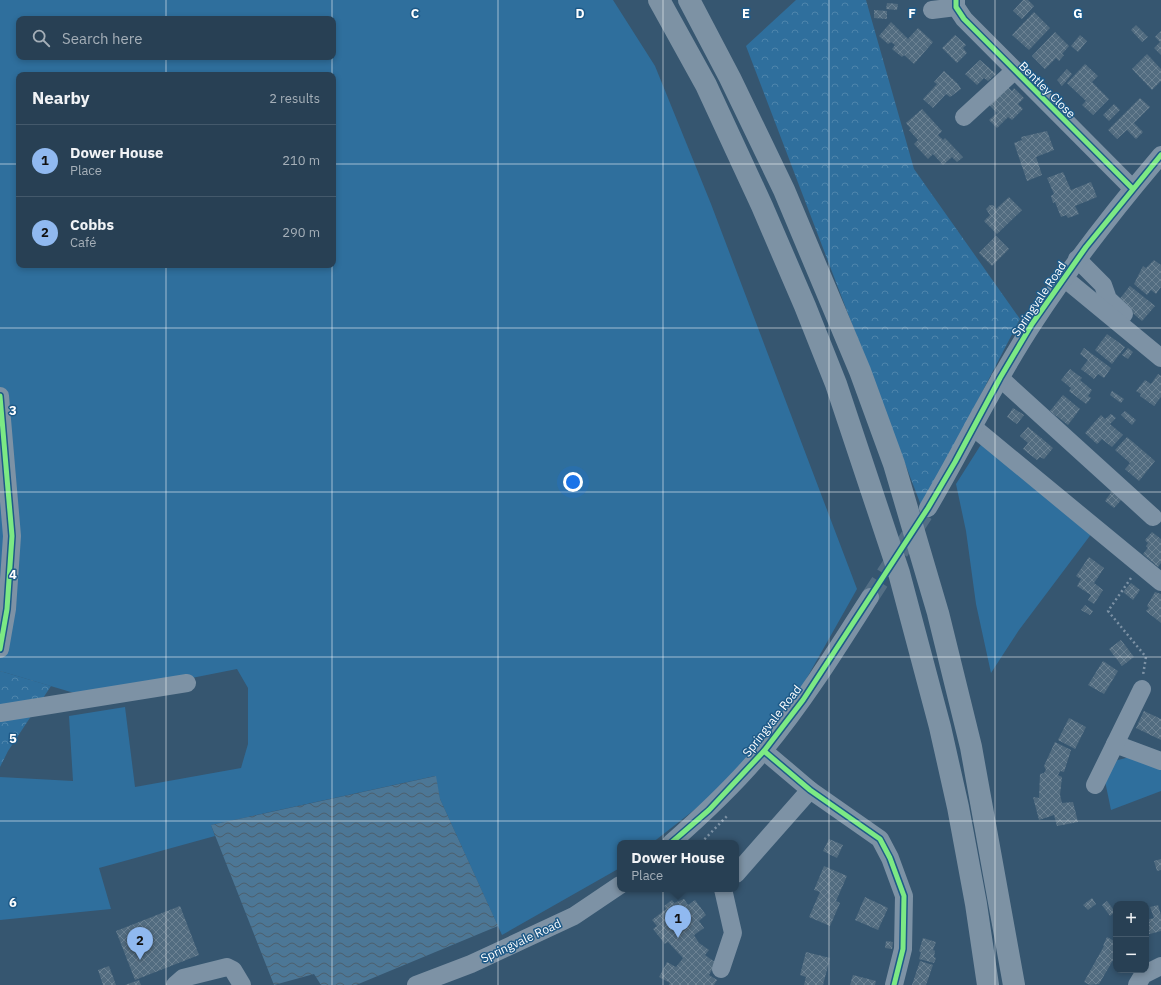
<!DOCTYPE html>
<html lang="en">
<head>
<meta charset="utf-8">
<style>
  body { margin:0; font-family:"IBM Plex Sans",sans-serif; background:#30475a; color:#f1f3f6 }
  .controls { position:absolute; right:12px; bottom:12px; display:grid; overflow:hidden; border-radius:8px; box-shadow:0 2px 6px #0003 }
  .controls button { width:36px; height:36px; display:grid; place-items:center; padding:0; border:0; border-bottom:1px solid #44596b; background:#284054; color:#f1f3f6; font:20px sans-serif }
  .you { position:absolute; left:573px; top:482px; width:14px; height:14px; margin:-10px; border:3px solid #fff; border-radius:50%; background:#1a73e8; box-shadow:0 0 0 6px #1a73e833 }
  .badge { display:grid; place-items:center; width:26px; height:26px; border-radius:50%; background:#90b9f0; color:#111; font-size:13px; font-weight:700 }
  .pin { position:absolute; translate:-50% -33px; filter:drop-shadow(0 1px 2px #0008) }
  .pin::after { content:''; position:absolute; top:21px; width:14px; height:12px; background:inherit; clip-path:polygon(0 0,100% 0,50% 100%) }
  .popup { position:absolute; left:617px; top:840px; width:122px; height:52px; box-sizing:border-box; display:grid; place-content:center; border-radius:8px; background:#284054; filter:drop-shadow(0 1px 3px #0005); font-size:13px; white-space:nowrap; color:#a5afb8 }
  .popup b { font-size:15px; color:#f1f3f6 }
  .popup::after { content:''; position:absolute; left:50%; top:100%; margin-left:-8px; border:8px solid transparent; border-top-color:#284054 }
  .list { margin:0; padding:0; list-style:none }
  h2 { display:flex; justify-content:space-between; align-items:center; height:52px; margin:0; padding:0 16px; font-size:17px }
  h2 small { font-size:13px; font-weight:400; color:#a5afb8 }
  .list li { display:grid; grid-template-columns:26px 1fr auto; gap:12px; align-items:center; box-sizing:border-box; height:72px; padding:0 16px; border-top:1px solid #44596b }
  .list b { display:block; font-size:15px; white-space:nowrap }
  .list p { margin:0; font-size:13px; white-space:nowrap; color:#a5afb8 }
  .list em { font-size:13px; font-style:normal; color:#a5afb8 }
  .icon { flex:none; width:22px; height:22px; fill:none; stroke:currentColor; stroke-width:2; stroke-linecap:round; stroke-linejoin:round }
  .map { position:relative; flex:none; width:1161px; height:985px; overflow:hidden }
  .search { position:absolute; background:#284054; box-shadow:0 2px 6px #0003; left:16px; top:16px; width:320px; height:44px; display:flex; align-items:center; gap:10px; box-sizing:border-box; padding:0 14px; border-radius:8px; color:#a5afb8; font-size:15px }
  .panel { position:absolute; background:#284054; box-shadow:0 2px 6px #0003; left:16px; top:72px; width:320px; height:196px; border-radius:8px }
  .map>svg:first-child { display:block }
  .green { fill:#2f6f9d; fill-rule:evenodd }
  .forest { fill:url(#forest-crowns) }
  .water { fill:url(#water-waves) }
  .building { fill:url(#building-cross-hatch) }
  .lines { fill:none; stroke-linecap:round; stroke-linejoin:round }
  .minor-tunnel { stroke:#546f85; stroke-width:18; stroke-dasharray:18 9; stroke-linecap:butt }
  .path { stroke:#7d92a5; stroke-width:2.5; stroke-dasharray:2 3; stroke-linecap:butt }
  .minor { stroke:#7d92a5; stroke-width:18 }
  .highway { stroke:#7d92a4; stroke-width:22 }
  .cycleway-casing { stroke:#1e5a88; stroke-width:8 }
  .cycleway { stroke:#7ce984; stroke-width:5 }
  .grid { fill:none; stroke:#fff; stroke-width:1; stroke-opacity:0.55 }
  .labels { text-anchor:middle; stroke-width:3; stroke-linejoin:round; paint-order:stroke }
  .street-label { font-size:12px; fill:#fff; stroke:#1e5a88 }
  .grid-label { font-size:13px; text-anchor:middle; font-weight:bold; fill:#fff; stroke:#1e5a88; stroke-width:3; stroke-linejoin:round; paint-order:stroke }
</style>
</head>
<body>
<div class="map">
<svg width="1161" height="985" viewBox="0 0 1161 985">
  <defs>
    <pattern id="forest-crowns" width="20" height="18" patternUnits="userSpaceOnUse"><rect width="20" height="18" fill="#2f6f9d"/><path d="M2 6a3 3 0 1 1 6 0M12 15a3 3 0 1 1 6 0" fill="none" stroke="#4e85ac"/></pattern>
    <pattern id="water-waves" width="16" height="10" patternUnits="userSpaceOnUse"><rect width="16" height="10" fill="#4c7796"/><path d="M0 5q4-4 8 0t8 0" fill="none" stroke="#4c5f6d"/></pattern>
    <pattern id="building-cross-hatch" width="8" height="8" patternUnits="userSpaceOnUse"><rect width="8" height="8" fill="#526c80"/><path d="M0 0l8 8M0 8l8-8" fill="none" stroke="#6c8293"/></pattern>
  </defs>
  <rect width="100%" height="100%" fill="#365670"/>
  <g class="green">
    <path d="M 0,0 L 613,0 L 655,66 L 711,204 L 857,589 L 804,683 L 764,742 L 712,796 L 652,843 L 620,843 L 620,868 L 618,869 L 502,935 L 440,799 L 435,776 L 211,825 L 215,836 L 99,868 L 111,909 L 0,920 L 0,777 L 73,781 L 69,716 L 125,707 L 135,787 L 241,768 L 248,744 L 248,688 L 237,669 L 91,698 L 0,671 ZM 19,19 L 333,19 L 333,57 L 19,57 ZM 19,75 L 333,75 L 333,265 L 19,265 Z"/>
    <polygon points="982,443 1092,533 1019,630 991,673 976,604 966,531 956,484"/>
    <polygon points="1130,757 1161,769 1161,791 1111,810 1105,781 1114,761"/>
  </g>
  <g class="forest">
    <polygon points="796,0 866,0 914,169 1020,319 922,508 746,46"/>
    <polygon points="0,671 51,686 8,751 0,767"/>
  </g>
  <polygon class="water" points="436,776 440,799 498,926 356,985 321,985 314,974 274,985 211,825"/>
  <g class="building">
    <polygon points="1023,0 1028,0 1034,6 1022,19 1013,11"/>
    <polygon points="887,3 898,4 897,10 886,9"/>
    <polygon points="874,10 887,11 887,19 874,18"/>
    <polygon points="1034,12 1050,28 1029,50 1012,35"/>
    <polygon points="891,22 908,39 918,28 933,42 914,64 904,55 902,57 892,49 895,45 891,42 888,44 879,36"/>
    <polygon points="1136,25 1148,37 1142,42 1131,30"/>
    <polygon points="1161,31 1161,55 1154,48 1160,42 1155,37"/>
    <polygon points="1055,32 1069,46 1062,54 1064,55 1059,61 1056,58 1045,69 1032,56"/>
    <polygon points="955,35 966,45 963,48 967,53 957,63 942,48"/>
    <polygon points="1080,35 1087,41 1078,52 1071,46"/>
    <polygon points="1147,54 1161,69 1161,81 1152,90 1132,69"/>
    <polygon points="980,60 996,74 988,81 984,78 977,85 965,74"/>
    <polygon points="1085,64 1098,76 1092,82 1109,99 1093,115 1082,105 1086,101 1067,83"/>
    <polygon points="1067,69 1072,74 1062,86 1057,80"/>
    <polygon points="944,71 958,84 961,89 950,97 946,94 933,108 923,99 937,84 934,82"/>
    <polygon points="1007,86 1012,91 1014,88 1024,98 1018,104 1023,109 1012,120 1008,117 997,128 989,120 997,113 989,105"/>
    <polygon points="1140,98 1150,107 1134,123 1143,132 1136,139 1127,130 1117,139 1108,130"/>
    <polygon points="1114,104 1120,110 1109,121 1103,115"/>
    <polygon points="922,109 942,131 938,135 943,140 945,138 963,157 957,162 952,157 943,165 933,154 928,159 914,144 918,140 909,130 911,129 906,123"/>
    <polygon points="1047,131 1054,150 1036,157 1042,175 1027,181 1014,143 1022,140 1021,137"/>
    <polygon points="1063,172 1071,190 1091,182 1097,197 1075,206 1079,214 1068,218 1066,215 1061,217 1055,202 1053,203 1051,196 1054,194 1047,178"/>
    <polygon points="1009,197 1022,210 997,234 984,221 990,215 986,209 990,205 993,205 996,209"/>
    <polygon points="996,236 1009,249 992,266 979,253"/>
    <polygon points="1154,260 1161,265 1161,287 1156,294 1151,290 1147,295 1134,284 1143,266 1146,268"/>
    <polygon points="1130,286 1155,306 1142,321 1118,301"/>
    <polygon points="1107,334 1125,347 1112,364 1095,350"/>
    <polygon points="1084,348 1111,368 1104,378 1098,374 1094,379 1081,369 1088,360 1080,354"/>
    <polygon points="1128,348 1133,352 1128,359 1122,355"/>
    <polygon points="1070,369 1082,378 1080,380 1092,390 1088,396 1091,398 1086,404 1069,391 1071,388 1061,380"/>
    <polygon points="1158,374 1161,376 1161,397 1154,406 1140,396 1141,394 1136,391 1145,380 1151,384"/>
    <polygon points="1112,391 1124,399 1121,403 1110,395"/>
    <polygon points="1063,395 1080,409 1068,425 1050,411"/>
    <polygon points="1013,408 1024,415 1017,424 1007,417"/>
    <polygon points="1125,411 1136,420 1132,425 1121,415"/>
    <polygon points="1111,414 1116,418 1110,424 1123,435 1112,447 1102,439 1097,444 1085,433 1101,415 1105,419"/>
    <polygon points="1028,427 1053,448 1044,459 1040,457 1037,460 1023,449 1028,443 1020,436"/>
    <polygon points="1127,437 1155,461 1139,481 1125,469 1130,463 1115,450"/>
    <polygon points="1112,491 1122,499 1114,508 1105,501"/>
    <polygon points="1152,532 1161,539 1161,563 1158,567 1143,554 1148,548 1146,546 1148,543 1145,540"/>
    <polygon points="1089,557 1104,568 1094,583 1103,590 1094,604 1088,600 1091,595 1077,586 1081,579 1076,576"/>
    <polygon points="1131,583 1140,590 1133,600 1123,592"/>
    <polygon points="1155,592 1161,594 1161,623 1146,611 1149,608 1147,606"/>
    <polygon points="1085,605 1093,611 1090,615 1081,610"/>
    <polygon points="1121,640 1134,657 1122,666 1109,649"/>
    <polygon points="1103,661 1118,671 1104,694 1088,685"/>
    <polygon points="1144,711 1161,719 1161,740 1136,728"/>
    <polygon points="1069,718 1086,727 1075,749 1058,740"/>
    <polygon points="1055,742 1071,750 1064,772 1060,771 1058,775 1062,777 1060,795 1062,803 1073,802 1078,822 1057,826 1054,815 1039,820 1033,797 1039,798 1040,774 1044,773 1046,770 1044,766"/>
    <polygon points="829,839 843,845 837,858 823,851"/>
    <polygon points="1161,859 1161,870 1157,871 1154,861"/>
    <polygon points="824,866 847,876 836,901 840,903 830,926 809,917 820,892 814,890"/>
    <polygon points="865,897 888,908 878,930 855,920"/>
    <polygon points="1092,898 1096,904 1088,910 1083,905"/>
    <polygon points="684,899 688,905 695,900 706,915 699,921 704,928 694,935 699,943 709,950 705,955 716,963 709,975 717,980 714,985 669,985 670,983 659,977 667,962 676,967 683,958 668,942 665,944 653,929 657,926 652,920 666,909 664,906 672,900 674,903"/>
    <polygon points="1107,901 1115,912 1110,916 1102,905"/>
    <polygon points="1158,905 1161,915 1161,931 1146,935 1146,920 1154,918 1150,907"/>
    <polygon points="180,906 199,955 135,980 116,931"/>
    <polygon points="1107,937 1116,942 1116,955 1099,984 1090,985 1084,982 1104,946 1103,946"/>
    <polygon points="923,938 936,942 933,950 935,951 934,957 936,958 934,963 919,959 921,952 919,951"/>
    <polygon points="886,941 893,942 892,949 885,948"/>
    <polygon points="806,952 830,958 823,985 804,985 806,977 800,975"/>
    <polygon points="920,961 933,965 926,985 912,985"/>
    <polygon points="109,966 116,985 103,985 98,970"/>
    <polygon points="853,975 876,981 875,985 850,985"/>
    <polygon points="139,980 141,985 125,985"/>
  </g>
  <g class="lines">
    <polyline class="minor-tunnel" points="870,597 928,508"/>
    <g class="path">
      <polyline points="1131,578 1108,611 1146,657 1143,675"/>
      <polyline points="701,843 727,816"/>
    </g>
    <g class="minor">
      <polyline points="956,0 956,7 964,19 1132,188"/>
      <polyline points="932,10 956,7"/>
      <polyline points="964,117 1014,71"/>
      <polyline points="1077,259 1103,285 1108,299 1124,314"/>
      <polyline points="1064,278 1161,358"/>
      <polyline points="1000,378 1153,517"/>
      <polyline points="0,396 12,536 7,609 0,649"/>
      <polyline points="973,427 1161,582"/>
      <path d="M 928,508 C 964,447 994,383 1033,324 C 1072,264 1115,209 1161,155"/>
      <polyline points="0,713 187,683"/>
      <polyline points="1115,744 1161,761"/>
      <polyline points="764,751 810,790 880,839 890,858 904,896 903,949 894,985"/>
      <polyline points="1095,785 1142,689"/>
      <path d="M 671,843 C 704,814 736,784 764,750 C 804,702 837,649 870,597"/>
      <polyline points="736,874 810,790"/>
      <polyline points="721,969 733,933 723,889"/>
      <polyline points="175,985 183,978 227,967 233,970 242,985"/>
      <polyline points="416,985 471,964 574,916 620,885"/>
      <polyline points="1137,985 1143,975 1161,966"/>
    </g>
    <g class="highway">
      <polyline points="659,0 706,85 762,206 805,306 836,384 899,573 940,727 958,807 976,904 988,985"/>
      <polyline points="689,0 730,78 784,190 860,371 894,464 938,613 971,747 1014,985"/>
    </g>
    <defs>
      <g id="cycleway">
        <polyline points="956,0 956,7 964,19 1132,188"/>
        <polyline points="0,396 12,536 7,609 0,649"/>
        <polyline points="764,751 810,790 880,839 890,858 904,896 903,949 894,985"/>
        <polyline points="671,843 709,810 764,751 803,700 928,508 955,462 1000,378 1032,324 1086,247 1161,155"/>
      </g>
    </defs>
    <use href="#cycleway" class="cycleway-casing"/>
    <use href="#cycleway" class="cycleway"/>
  </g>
  <path class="grid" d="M 166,0 L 166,19M 332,0 L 332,19M 498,0 L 498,985M 663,0 L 663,985M 829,0 L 829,985M 995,0 L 995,985M 166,57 L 166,75M 332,57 L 332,75M 0,164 L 19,164M 333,164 L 1161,164M 166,265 L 166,985M 332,265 L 332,985M 0,328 L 1161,328M 0,492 L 1161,492M 0,657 L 1161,657M 0,821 L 1161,821"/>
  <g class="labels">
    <g class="street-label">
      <text transform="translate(1047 90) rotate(45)" y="4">Bentley Close</text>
      <text transform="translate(1039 299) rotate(-56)" y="4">Springvale Road</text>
      <text transform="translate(772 721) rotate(-52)" y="4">Springvale Road</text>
      <text transform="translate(521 941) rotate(-25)" y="4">Springvale Road</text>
    </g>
  </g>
  <g class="grid-label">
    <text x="415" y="18">C</text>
    <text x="580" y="18">D</text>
    <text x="746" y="18">E</text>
    <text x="912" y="18">F</text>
    <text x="1078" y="18">G</text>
    <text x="13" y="415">3</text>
    <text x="13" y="579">4</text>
    <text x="13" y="743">5</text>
    <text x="13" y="907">6</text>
  </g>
</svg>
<div class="controls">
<button>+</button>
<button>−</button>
</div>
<div class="you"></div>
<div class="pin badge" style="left:678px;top:938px">1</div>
<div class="popup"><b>Dower House</b>Place</div>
<div class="pin badge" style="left:140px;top:960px">2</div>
<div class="search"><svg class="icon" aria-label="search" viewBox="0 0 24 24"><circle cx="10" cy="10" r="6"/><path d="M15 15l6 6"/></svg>Search here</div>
<section class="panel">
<h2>Nearby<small>2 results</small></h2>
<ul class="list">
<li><span class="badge">1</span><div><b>Dower House</b><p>Place</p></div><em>210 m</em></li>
<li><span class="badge">2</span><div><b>Cobbs</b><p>Café</p></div><em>290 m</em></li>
</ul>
</section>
</div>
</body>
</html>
